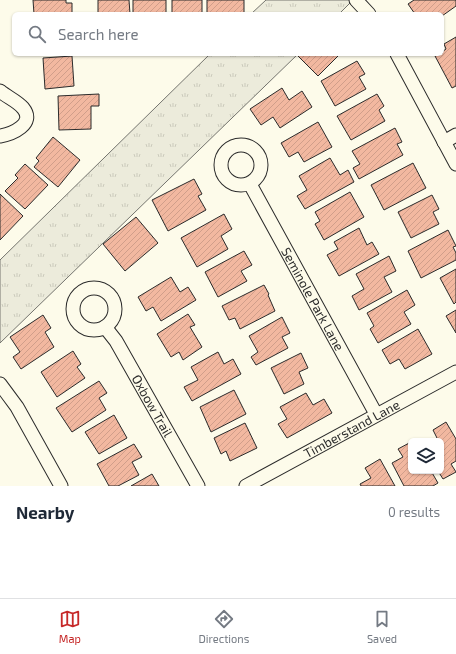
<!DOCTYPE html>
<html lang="en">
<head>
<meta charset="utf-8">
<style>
  body { margin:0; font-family:"Exo 2",sans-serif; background:#f2f2f3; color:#1f2937 }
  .controls { position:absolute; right:12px; bottom:12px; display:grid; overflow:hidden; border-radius:6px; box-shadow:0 1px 3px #0004 }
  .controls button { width:36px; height:36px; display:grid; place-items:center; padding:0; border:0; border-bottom:1px solid #e0e1e3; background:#fff; color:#1f2937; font:20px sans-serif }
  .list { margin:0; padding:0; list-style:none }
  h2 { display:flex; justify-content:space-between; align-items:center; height:52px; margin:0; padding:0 16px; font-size:17px }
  h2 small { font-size:13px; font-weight:400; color:#747a83 }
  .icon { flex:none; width:22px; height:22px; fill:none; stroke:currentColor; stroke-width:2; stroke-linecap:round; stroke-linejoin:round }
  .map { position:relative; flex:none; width:456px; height:486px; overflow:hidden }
  .search { position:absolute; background:#fff; box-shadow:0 1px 3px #0004; left:12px; right:12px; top:12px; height:44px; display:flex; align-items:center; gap:10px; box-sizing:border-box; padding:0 14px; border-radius:6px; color:#747a83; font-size:15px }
  .sheet { height:112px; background:#fff }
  nav { display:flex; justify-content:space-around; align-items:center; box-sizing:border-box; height:56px; border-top:1px solid #e0e1e3; background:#fff; font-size:11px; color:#747a83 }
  nav a { display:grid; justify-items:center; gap:2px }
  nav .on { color:#c62828 }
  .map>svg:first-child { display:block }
  .grass { fill:url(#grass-tufts); stroke:#74746e }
  .building { fill:url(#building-hatch); stroke:#2b2b2b }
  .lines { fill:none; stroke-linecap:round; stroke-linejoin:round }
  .minor-casing { stroke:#2b2b2b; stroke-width:15 }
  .minor { stroke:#fdfbea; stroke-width:13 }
  .labels { text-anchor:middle; stroke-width:3; stroke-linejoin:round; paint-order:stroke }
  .street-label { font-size:13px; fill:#2b2b2b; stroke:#fdfbea }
</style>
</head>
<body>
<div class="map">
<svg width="456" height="486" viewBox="0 0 456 486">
  <defs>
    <pattern id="grass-tufts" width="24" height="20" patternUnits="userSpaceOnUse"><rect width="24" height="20" fill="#ecebdb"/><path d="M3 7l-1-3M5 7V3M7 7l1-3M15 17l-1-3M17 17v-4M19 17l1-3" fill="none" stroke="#cbcabc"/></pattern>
    <pattern id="building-hatch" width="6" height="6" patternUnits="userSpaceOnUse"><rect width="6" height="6" fill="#f2b8a0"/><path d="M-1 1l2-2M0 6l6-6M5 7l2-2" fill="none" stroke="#d09e8a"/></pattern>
  </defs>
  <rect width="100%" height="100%" fill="#fdfbea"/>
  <g class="grass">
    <polygon points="266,0 353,0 339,14 251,14"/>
    <polygon points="210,54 298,54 0,343 0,260"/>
  </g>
  <g class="building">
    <polygon points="33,0 66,0 66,3 72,3 72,13 34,14"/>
    <polygon points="98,0 129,0 130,14 98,14"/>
    <rect x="133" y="0" width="33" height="14"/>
    <rect x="172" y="0" width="30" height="14"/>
    <rect x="207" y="0" width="37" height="14"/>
    <polygon points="414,0 456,0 456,6 442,16 442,14 415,14 408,4"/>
    <polygon points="456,37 456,86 452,88 435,56 442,54 442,52 446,49 444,44"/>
    <polygon points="301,54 340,54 318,76 298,56"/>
    <polygon points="72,56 74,86 45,89 43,58"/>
    <polygon points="357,61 365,74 359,77 366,89 335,106 321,81"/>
    <polygon points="282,88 289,100 302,91 312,107 280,128 273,117 261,125 250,109"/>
    <polygon points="99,94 99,106 91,106 91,129 59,130 58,96"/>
    <polygon points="377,94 384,106 379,110 385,121 351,140 337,116"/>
    <polygon points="318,122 332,147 304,162 298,152 289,157 281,143"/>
    <polygon points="395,128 402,142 397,144 403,155 359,179 353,168 360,164 352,151"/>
    <polygon points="53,137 80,160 58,187 34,167 39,161 36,158"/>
    <polygon points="330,158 340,175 348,170 354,182 305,209 297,196 307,190 299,176"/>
    <polygon points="413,163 426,188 384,210 371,185"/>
    <polygon points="25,164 48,185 25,209 5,191 18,178 15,175"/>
    <polygon points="194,179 202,194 198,196 206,210 168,231 152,200"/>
    <polygon points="350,192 364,217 324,240 315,224 320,221 315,212"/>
    <polygon points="0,194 23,216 0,240"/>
    <polygon points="432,195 439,209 433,212 439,224 411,238 398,212"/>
    <polygon points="224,214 232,229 221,236 228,249 197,267 181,238"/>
    <polygon points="136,217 158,243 125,271 103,244"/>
    <polygon points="359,228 367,245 372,242 379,254 339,276 327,255 338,249 334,242"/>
    <polygon points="448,230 456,246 453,247 456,253 456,260 421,278 408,251"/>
    <polygon points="244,251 252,265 241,271 247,281 218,297 205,272"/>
    <polygon points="389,256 396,271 384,277 392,292 359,310 352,296 364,289 356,274"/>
    <polygon points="456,269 456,302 454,304 440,278"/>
    <polygon points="171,277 180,292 188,287 196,300 161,321 153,307 146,311 138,297"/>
    <polygon points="264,285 269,294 268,295 275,311 240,329 235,318 229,320 222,306"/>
    <polygon points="407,290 415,305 404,312 411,324 378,343 370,329 374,326 367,313"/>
    <polygon points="456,310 456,333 446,316"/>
    <polygon points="188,314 195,325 190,327 202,347 183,360 179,352 171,357 157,334"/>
    <polygon points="43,315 51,328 45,332 54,347 21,369 13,357 20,352 10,337"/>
    <polygon points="282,317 290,333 282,337 288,348 256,365 251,357 258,352 249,336"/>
    <polygon points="418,329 432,354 405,369 399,359 390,364 382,350"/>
    <polygon points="73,351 81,364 77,367 85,378 57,397 41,372"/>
    <polygon points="218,352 224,364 233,359 241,374 192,401 184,387 198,380 191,367"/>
    <polygon points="301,353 308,368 299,372 304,384 284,394 271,368"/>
    <polygon points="99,381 107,393 99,398 106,410 72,432 56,408"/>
    <polygon points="234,390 246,414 211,432 200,407"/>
    <polygon points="306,393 313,405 324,399 332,413 287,438 278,424 287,419 280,407"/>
    <polygon points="114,415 127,438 99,454 85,432"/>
    <polygon points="446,422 456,439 456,461 451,464 456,472 443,479 438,471 441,471 441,441 431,441 437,438 433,430"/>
    <polygon points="245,423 257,448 230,461 226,451 221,454 214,438"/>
    <polygon points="411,442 411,471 431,471 438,483 433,486 404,486 392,463 403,457 398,449"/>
    <polygon points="134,444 142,457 132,462 139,475 118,486 109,486 97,464"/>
    <polygon points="380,459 395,486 361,486 360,484 371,478 365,468"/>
    <polygon points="152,474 159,486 131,486"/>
  </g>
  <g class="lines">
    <defs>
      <g id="minor">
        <polyline points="356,0 369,14"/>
        <polyline points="397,54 456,164"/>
        <path d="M 0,91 C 7,97 17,101 23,108 C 36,124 12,134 0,136"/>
        <polyline points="444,142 456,135"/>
        <circle cx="241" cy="165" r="20"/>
        <path id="s1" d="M 250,184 L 376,414"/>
        <circle cx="94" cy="309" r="21"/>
        <path id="s2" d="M 105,327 L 116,341 L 198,486"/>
        <polyline points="0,384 17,407 61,486"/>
        <path id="s3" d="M 246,486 L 456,372"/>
      </g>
    </defs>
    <use href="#minor" class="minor-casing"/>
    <use href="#minor" class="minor"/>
  </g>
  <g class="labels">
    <g class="street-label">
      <text dy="5" stroke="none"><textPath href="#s1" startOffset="131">Seminole Park Lane</textPath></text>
      <text dy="5" stroke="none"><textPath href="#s2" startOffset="92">Oxbow Trail</textPath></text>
      <text dy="5" stroke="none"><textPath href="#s3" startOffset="120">Timberstand Lane</textPath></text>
    </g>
  </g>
</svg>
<div class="controls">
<button><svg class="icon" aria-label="layers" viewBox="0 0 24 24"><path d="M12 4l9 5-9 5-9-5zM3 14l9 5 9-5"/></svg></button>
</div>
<div class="search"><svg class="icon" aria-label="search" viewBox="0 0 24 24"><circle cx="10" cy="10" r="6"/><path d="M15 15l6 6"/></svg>Search here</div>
</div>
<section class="sheet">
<h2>Nearby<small>0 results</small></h2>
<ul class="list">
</ul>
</section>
<nav>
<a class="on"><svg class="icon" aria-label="map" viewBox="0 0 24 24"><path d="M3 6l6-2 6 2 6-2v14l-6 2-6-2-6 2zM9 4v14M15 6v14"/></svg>Map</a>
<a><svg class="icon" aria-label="directions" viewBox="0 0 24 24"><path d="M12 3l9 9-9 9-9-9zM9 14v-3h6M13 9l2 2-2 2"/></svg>Directions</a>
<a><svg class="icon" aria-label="saved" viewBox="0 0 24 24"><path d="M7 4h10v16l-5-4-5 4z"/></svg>Saved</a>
</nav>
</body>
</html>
